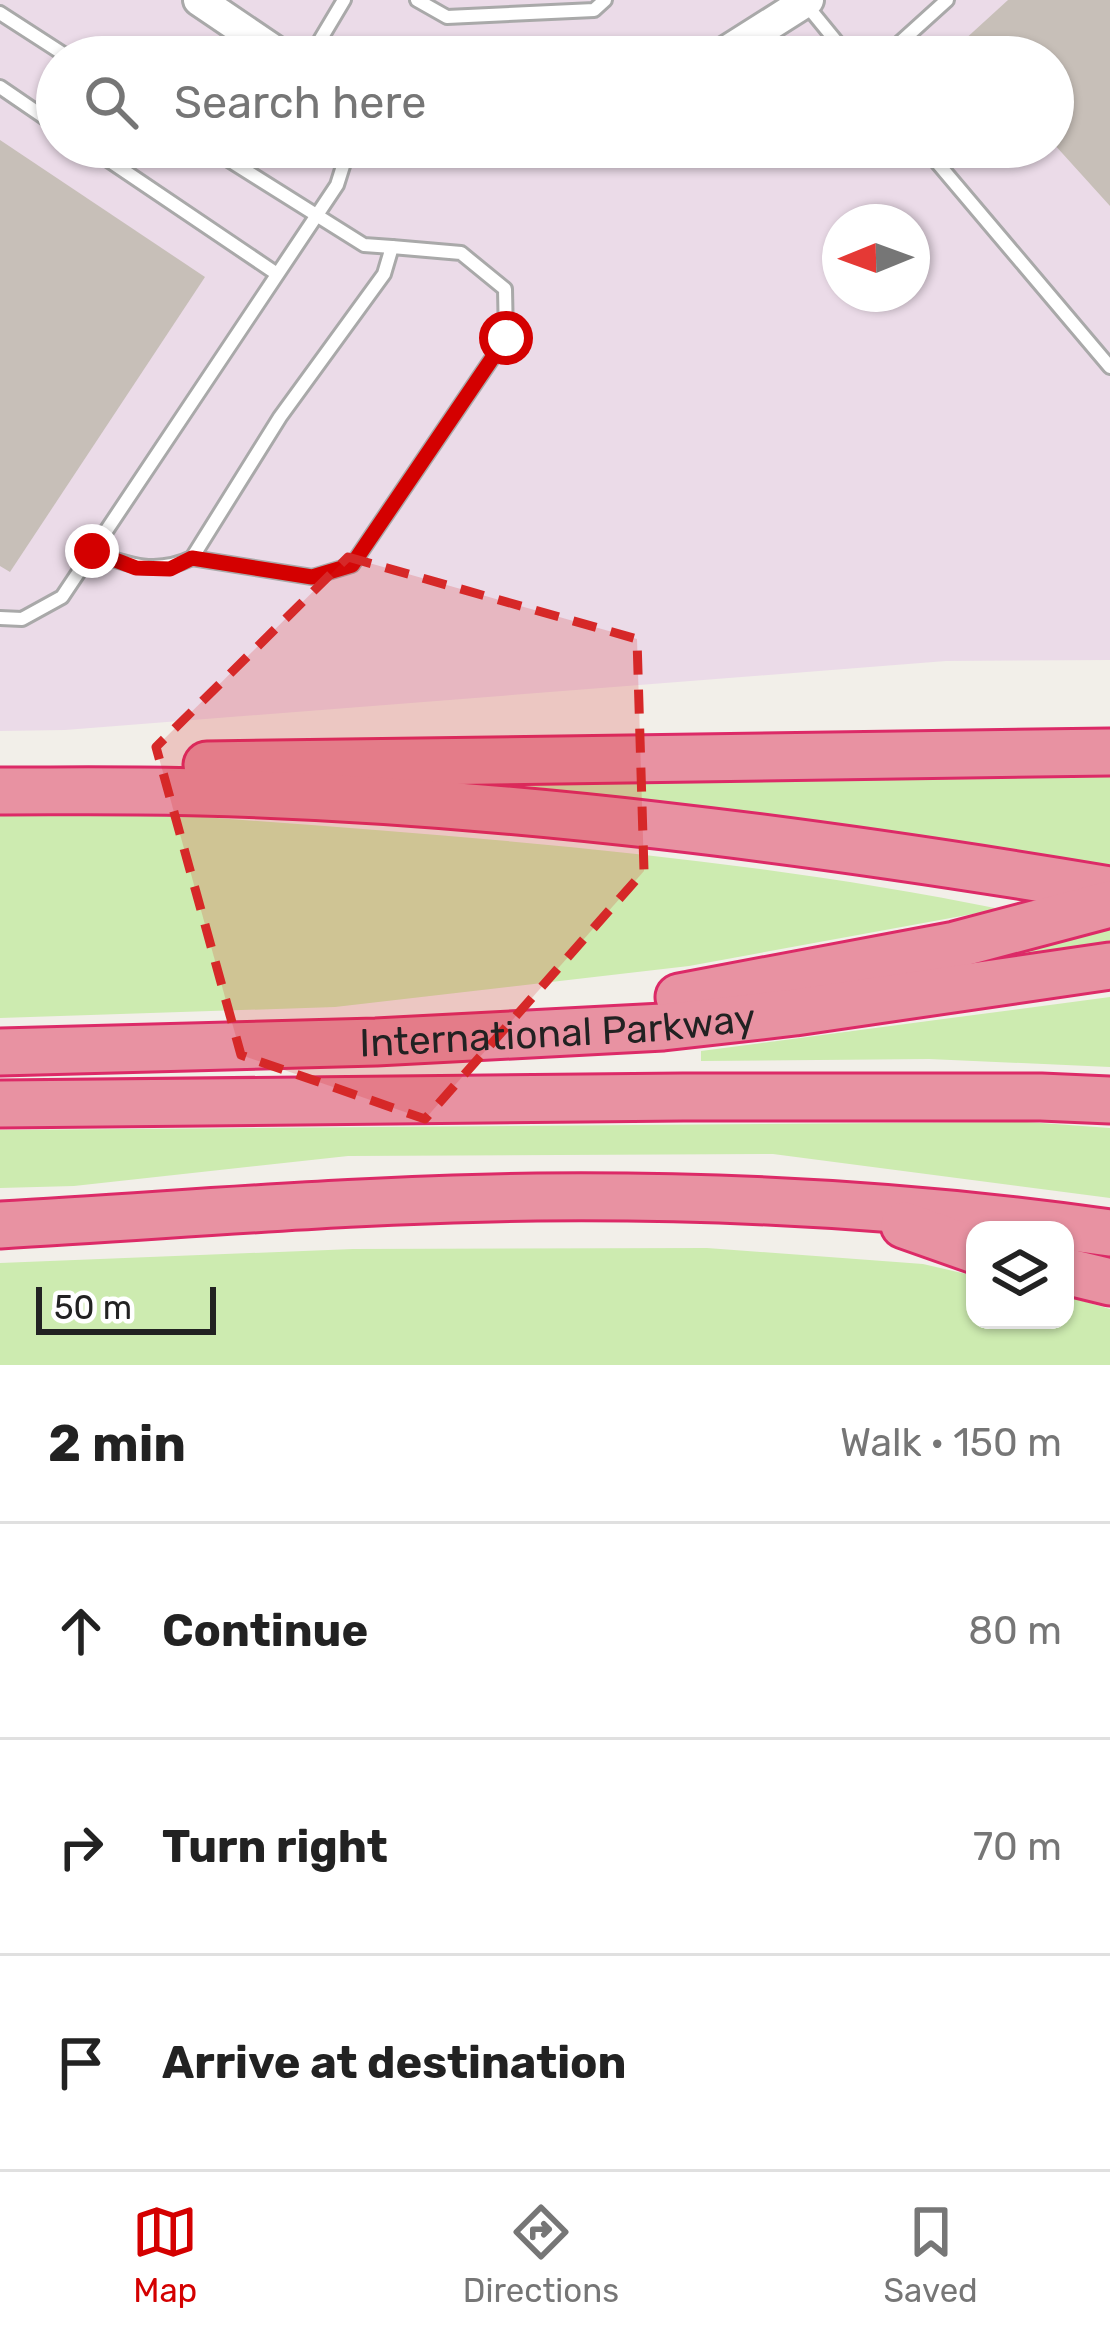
<!DOCTYPE html>
<html lang="en">
<head>
<meta charset="utf-8">
<style>
  body { margin:0; font-family:Rubik,sans-serif; background:#f2f2f2; color:#222 }
  .controls { position:absolute; right:36px; bottom:36px; display:grid; overflow:hidden; border-radius:24px; box-shadow:0 3px 9px #0004 }
  .controls button { width:108px; height:108px; display:grid; place-items:center; padding:0; border:0; border-bottom:3px solid #e0e0e0; background:#fff; color:#222; font:60px sans-serif }
  .compass { position:absolute; left:822px; top:204px; width:108px; height:108px; border-radius:50%; background:#fff; box-shadow:0 3px 9px #0004; rotate:269deg }
  .scale { position:absolute; left:36px; bottom:30px; width:180px; box-sizing:border-box; padding-left:12px; border:6px solid #222; border-top:0; font-size:33px; line-height:42px; white-space:nowrap; color:#222; -webkit-text-stroke:9px #fff; paint-order:stroke }
  .stop { position:absolute; width:36px; height:36px; margin:-27px; border:9px solid #d40000; border-radius:50%; background:#fff }
  .stop.end { background:#d40000; border-color:#fff; box-shadow:0 3px 12px #0008 }
  .list { margin:0; padding:0; list-style:none }
  h2 { display:flex; justify-content:space-between; align-items:center; height:156px; margin:0; padding:0 48px; font-size:51px }
  h2 small { font-size:39px; font-weight:400; color:#767676 }
  .list li { display:grid; grid-template-columns:78px 1fr auto; gap:36px; align-items:center; box-sizing:border-box; height:216px; padding:0 48px; border-top:3px solid #e0e0e0 }
  .list b { display:block; font-size:45px; white-space:nowrap }
  .list em { font-size:39px; font-style:normal; color:#767676 }
  .icon { flex:none; width:66px; height:66px; fill:none; stroke:currentColor; stroke-width:2; stroke-linecap:round; stroke-linejoin:round }
  .map { position:relative; flex:none; width:1110px; height:1365px; overflow:hidden }
  .search { position:absolute; background:#fff; box-shadow:0 3px 9px #0004; left:36px; right:36px; top:36px; height:132px; display:flex; align-items:center; gap:30px; box-sizing:border-box; padding:0 42px; border-radius:66px; color:#767676; font-size:45px }
  .sheet { height:804px; background:#fff }
  nav { display:flex; justify-content:space-around; align-items:center; box-sizing:border-box; height:168px; border-top:3px solid #e0e0e0; background:#fff; font-size:33px; color:#767676 }
  nav a { display:grid; justify-items:center; gap:6px }
  nav .on { color:#d40000 }
  .map>svg:first-child { display:block }
  .industrial { fill:#ebdbe8; fill-rule:evenodd }
  .grass { fill:#cdebb0 }
  .building { fill:#c7bfb8 }
  .lines { fill:none; stroke-linecap:round; stroke-linejoin:round }
  .service-casing { stroke:#a9a9a9; stroke-width:18 }
  .tertiary-casing { stroke:#a9a9a9; stroke-width:36 }
  .motorway-casing { stroke:#dc2a67; stroke-width:51 }
  .service { stroke:#fff; stroke-width:12 }
  .tertiary { stroke:#fff; stroke-width:30 }
  .motorway { stroke:#e892a2; stroke-width:45 }
  .route { stroke:#d40000; stroke-width:15 }
  .marked { fill:#d62828; fill-opacity:0.2; stroke:#d62828; stroke-width:9; stroke-dasharray:24 15; stroke-linejoin:round }
  .labels { text-anchor:middle; stroke-width:9; stroke-linejoin:round; paint-order:stroke }
  .street-label { font-size:39px; fill:#222; stroke:#fff }
</style>
</head>
<body>
<div class="map">
<svg width="1110" height="1365" viewBox="0 0 1110 1365">
  <rect width="100%" height="100%" fill="#f2efe9"/>
  <path class="industrial" d="M 0,0 L 1110,0 L 1110,660 L 946,661 L 65,730 L 0,731 ZM 57,57 L 1053,57 L 1053,147 L 57,147 ZM 840,222 L 912,222 L 912,294 L 840,294 Z"/>
  <g class="grass">
    <path d="M 1110,767 L 1110,866 C 883,828 655,800 426,775 Z"/>
    <path d="M 163,814 C 443,835 725,853 1000,909 L 689,966 L 335,1007 L 0,1018 L 0,816 Z"/>
    <polygon points="1110,926 1110,941 970,969 968,957"/>
    <polygon points="1110,997 1110,1067 929,1059 701,1061 701,1051"/>
    <polygon points="1027,1122 1110,1128 1110,1198 773,1154 348,1156 74,1186 0,1188 0,1130"/>
    <polygon points="707,1248 923,1264 975,1276 975,1320 1065,1320 1065,1296 1110,1309 1110,1365 0,1365 0,1263 353,1249"/>
  </g>
  <g class="building">
    <polygon points="1008,0 1110,0 1110,206 1053,143 1053,57 976,57 962,42"/>
    <polygon points="0,140 205,277 10,572 0,566"/>
  </g>
  <g class="lines">
    <defs>
      <g id="service">
        <polyline points="417,0 447,17 594,10 605,0"/>
        <polyline points="804,2 849,57"/>
        <polyline points="0,13 68,57"/>
        <polyline points="310,57 344,0"/>
        <polyline points="884,57 947,0"/>
        <polyline points="0,87 57,126"/>
        <polyline points="89,147 277,274"/>
        <polyline points="924,147 1110,367"/>
        <path d="M 92,552 C 129,565 156,575 192,558 L 280,417 L 384,274 L 392,247 L 364,245 L 208,147"/>
        <polyline points="192,558 312,577 352,565 506,338 505,289 461,253 392,247"/>
        <polyline points="0,618 22,619 62,597 337,185 349,147"/>
      </g>
      <g id="tertiary">
        <polyline points="199,0 283,57"/>
        <polyline points="718,57 808,0"/>
      </g>
      <g id="motorway">
        <polyline points="207,765 1110,752"/>
        <path d="M 0,791 C 67,791 134,790 201,792 C 505,800 810,840 1110,890"/>
        <polyline points="679,997 955,945 1110,904"/>
        <path id="s1" d="M 0,1052 L 376,1042 L 663,1027 L 795,1012 L 1110,966"/>
        <polyline points="0,1104 683,1097 1041,1097 1110,1100"/>
        <path d="M 0,1225 C 179,1215 358,1199 537,1197 C 728,1195 921,1206 1110,1233"/>
        <polyline points="904,1225 975,1250"/>
        <polyline points="1065,1271 1110,1282"/>
      </g>
    </defs>
    <use href="#service" class="service-casing"/>
    <use href="#tertiary" class="tertiary-casing"/>
    <use href="#motorway" class="motorway-casing"/>
    <use href="#service" class="service"/>
    <use href="#tertiary" class="tertiary"/>
    <use href="#motorway" class="motorway"/>
  </g>
  <g class="lines">
    <polyline class="route" points="92,551 136,568 170,569 192,558 312,577 352,565 506,338"/>
  </g>
  <path class="marked" d="M 348,557 L 637,639 L 644,871 L 425,1119 L 241,1055 L 156,747 Z"/>
  <g class="labels">
    <g class="street-label">
      <text dy="14" stroke="none"><textPath href="#s1" startOffset="558">International Parkway</textPath></text>
    </g>
  </g>
</svg>
<div class="controls">
<button><svg class="icon" aria-label="layers" viewBox="0 0 24 24"><path d="M12 4l9 5-9 5-9-5zM3 14l9 5 9-5"/></svg></button>
</div>
<svg class="compass" viewBox="-18 -18 36 36"><path d="M0-13l5 13h-10z" fill="#e53935"/><path d="M0 13l5-13h-10z" fill="#767676"/></svg>
<div class="scale">50 m</div>
<div class="stop" style="left:506px;top:338px"></div>
<div class="stop end" style="left:92px;top:551px"></div>
<div class="search"><svg class="icon" aria-label="search" viewBox="0 0 24 24"><circle cx="10" cy="10" r="6"/><path d="M15 15l6 6"/></svg>Search here</div>
</div>
<section class="sheet">
<h2>2 min<small>Walk · 150 m</small></h2>
<ul class="list">
<li><svg class="icon" aria-label="ahead" viewBox="0 0 24 24"><path d="M12 20V5M6 11l6-6 6 6"/></svg><div><b>Continue</b></div><em>80 m</em></li>
<li><svg class="icon" aria-label="right" viewBox="0 0 24 24"><path d="M7 20v-9h11M14 6l5 5-5 5"/></svg><div><b>Turn right</b></div><em>70 m</em></li>
<li><svg class="icon" aria-label="arrive" viewBox="0 0 24 24"><path d="M6 21V4h12l-3 4 3 4H6"/></svg><div><b>Arrive at destination</b></div></li>
</ul>
</section>
<nav>
<a class="on"><svg class="icon" aria-label="map" viewBox="0 0 24 24"><path d="M3 6l6-2 6 2 6-2v14l-6 2-6-2-6 2zM9 4v14M15 6v14"/></svg>Map</a>
<a><svg class="icon" aria-label="directions" viewBox="0 0 24 24"><path d="M12 3l9 9-9 9-9-9zM9 14v-3h6M13 9l2 2-2 2"/></svg>Directions</a>
<a><svg class="icon" aria-label="saved" viewBox="0 0 24 24"><path d="M7 4h10v16l-5-4-5 4z"/></svg>Saved</a>
</nav>
</body>
</html>
